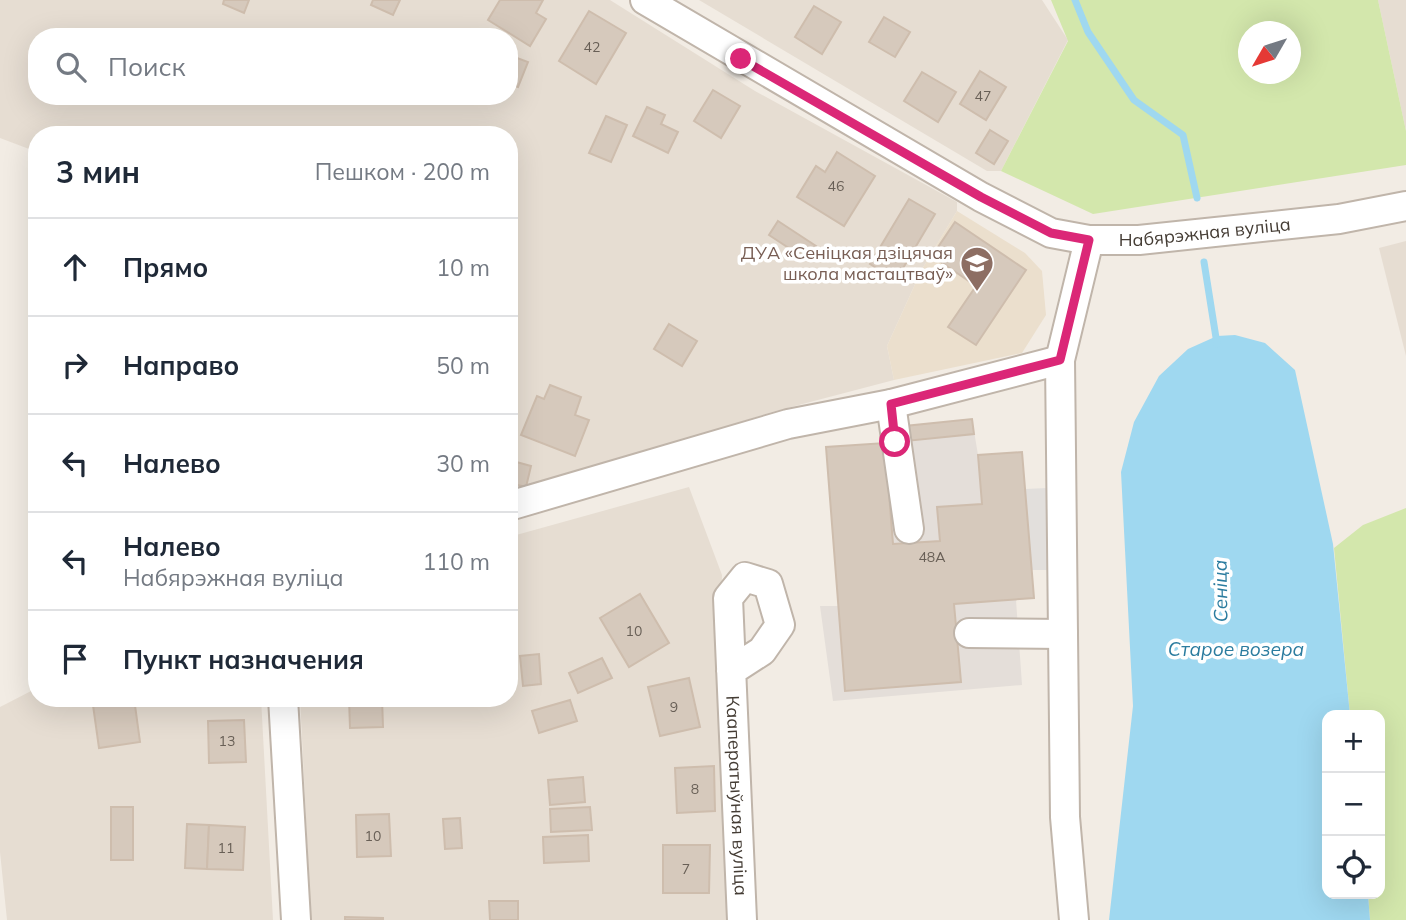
<!DOCTYPE html>
<html lang="ru">
<head>
<meta charset="utf-8">
<style>
  body { margin:0; font-family:Mulish,sans-serif; background:#f6f6f7; color:#1f2937 }
  .controls { position:absolute; right:21px; bottom:21px; display:grid; overflow:hidden; border-radius:14px; box-shadow:0 7px 28px #0002 }
  .controls button { width:63px; height:63px; display:grid; place-items:center; padding:0; border:0; border-bottom:2px solid #e0e1e3; background:#fff; color:#1f2937; font:35px sans-serif }
  .compass { position:absolute; left:1238px; top:21px; width:63px; height:63px; border-radius:50%; background:#fff; box-shadow:0 7px 28px #0002; rotate:231deg }
  .stop { position:absolute; width:21px; height:21px; margin:-16px; border:5px solid #db2777; border-radius:50%; background:#fff }
  .stop.end { background:#db2777; border-color:#fff; box-shadow:0 2px 7px #0008 }
  .list { margin:0; padding:0; list-style:none }
  h2 { display:flex; justify-content:space-between; align-items:center; height:91px; margin:0; padding:0 28px; font-size:30px }
  h2 small { font-size:23px; font-weight:400; color:#747a83 }
  .list li { display:grid; grid-template-columns:46px 1fr auto; gap:21px; align-items:center; box-sizing:border-box; height:98px; padding:0 28px; border-top:2px solid #e0e1e3 }
  .list b { display:block; font-size:26px; white-space:nowrap }
  .list p { margin:0; font-size:23px; white-space:nowrap; color:#747a83 }
  .list em { font-size:23px; font-style:normal; color:#747a83 }
  .icon { flex:none; width:38px; height:38px; fill:none; stroke:currentColor; stroke-width:2; stroke-linecap:round; stroke-linejoin:round }
  .map { position:relative; flex:none; width:1406px; height:920px; overflow:hidden }
  .search { position:absolute; background:#fff; box-shadow:0 7px 28px #0002; left:28px; top:28px; width:490px; height:77px; display:flex; align-items:center; gap:18px; box-sizing:border-box; padding:0 24px; border-radius:28px; color:#747a83; font-size:26px }
  .panel { position:absolute; background:#fff; box-shadow:0 7px 28px #0002; left:28px; top:126px; width:490px; height:581px; border-radius:28px }
  .map>svg:first-child { display:block }
  .residential { fill:#e6ddd2; fill-rule:evenodd }
  .industrial { fill:#e4ded9 }
  .education { fill:#ebdfcd }
  .green { fill:#d3e7ac; fill-rule:evenodd }
  .parking { fill:#e2dfdc }
  .water { fill:#9fd8f0 }
  .lines { fill:none; stroke-linecap:round; stroke-linejoin:round }
  .stream { stroke:#9fd8f0; stroke-width:7 }
  .building { fill:#d6c9bc; stroke:#cebdad; stroke-width:2 }
  .minor-casing { stroke:#c0b5aa; stroke-width:32 }
  .minor { stroke:#fff; stroke-width:28 }
  .route { stroke:#db2777; stroke-width:9 }
  .labels { text-anchor:middle; stroke-width:7; stroke-linejoin:round; paint-order:stroke }
  .number-label { font-size:14px; fill:#685f56 }
  .street-label { font-size:18px; fill:#443c34; stroke:#fff }
  .education-label { font-size:18px; fill:#785e54; stroke:#fff; text-anchor:end }
  .water-label { font-size:19px; font-style:italic; fill:#2b7c9f; stroke:#fff }
</style>
</head>
<body>
<div class="map">
<svg width="1406" height="920" viewBox="0 0 1406 920">
  <rect width="100%" height="100%" fill="#f2ece4"/>
  <g class="residential">
    <path d="M 0,0 L 610,0 L 755,91 L 957,202 L 957,211 L 922,269 L 887,346 L 894,380 L 772,412 L 509,496 L 509,135 L 37,135 L 37,152 L 0,138 ZM 37,37 L 509,37 L 509,96 L 37,96 Z"/>
    <polygon points="699,0 1042,0 1068,40 1001,171 987,171"/>
    <polygon points="1378,0 1406,0 1406,131"/>
    <polygon points="1406,241 1406,356 1379,248"/>
    <polygon points="689,487 722,575 721,612 734,920 311,920 300,698 509,698 509,537"/>
    <polygon points="37,688 37,698 261,698 273,920 7,920 0,852 0,707"/>
  </g>
  <polygon class="industrial" points="972,419 978,455 1022,452 1034,598 1016,600 1022,685 833,701 820,606 838,606 826,448 906,441 905,426"/>
  <polygon class="education" points="957,211 1025,253 1042,271 1046,315 1022,353 894,380 887,346 922,269"/>
  <g class="green">
    <path d="M 1051,0 L 1378,0 L 1406,131 L 1406,165 L 1093,214 L 1001,171 L 1068,41 ZM 1248,32 L 1290,32 L 1290,74 L 1248,74 Z"/>
    <polygon points="1406,508 1406,920 1370,920 1368,894 1380,894 1380,715 1350,715 1334,548 1363,525"/>
  </g>
  <polygon class="parking" points="1047,488 1052,570 1032,570 1025,489"/>
  <polygon class="water" points="1235,335 1265,343 1295,370 1333,544 1350,715 1327,715 1327,894 1368,894 1370,920 1109,920 1133,706 1121,472 1134,422 1159,376 1188,349 1217,336"/>
  <g class="lines">
    <g class="stream">
      <polyline points="1075,0 1088,32 1134,100 1183,135 1197,198"/>
      <polyline points="1204,262 1217,344"/>
    </g>
  </g>
  <g class="building">
    <polygon points="224,0 249,0 244,13 223,4"/>
    <polygon points="373,0 400,0 393,15 371,5"/>
    <polygon points="500,0 543,0 536,13 546,19 530,46 488,20"/>
    <polygon points="814,6 841,22 822,54 795,37"/>
    <polygon points="589,11 626,33 596,84 559,61"/>
    <polygon points="884,17 910,32 895,57 869,42"/>
    <polygon points="509,55 528,62 518,87 509,84"/>
    <polygon points="980,71 1006,87 986,120 960,104"/>
    <polygon points="922,72 956,92 938,122 904,101"/>
    <polygon points="713,90 740,106 721,138 694,121"/>
    <polygon points="647,107 665,115 661,124 678,132 668,153 633,136"/>
    <polygon points="606,116 627,125 611,162 589,153"/>
    <polygon points="990,130 1008,141 994,164 976,153"/>
    <polygon points="837,152 875,176 844,226 797,197 816,166 825,172"/>
    <polygon points="909,199 935,214 896,280 870,264"/>
    <polygon points="778,221 816,246 807,260 769,235"/>
    <polygon points="955,222 1026,270 976,345 948,327 976,286 932,256"/>
    <polygon points="669,324 697,341 682,366 654,349"/>
    <polygon points="550,385 581,397 575,415 589,420 575,456 521,435 537,396 544,399"/>
    <polygon points="972,419 974,434 906,441 905,426"/>
    <polygon points="885,443 893,544 940,541 937,507 982,504 978,455 1022,452 1034,598 954,604 961,682 845,691 826,447"/>
    <polygon points="509,460 531,466 526,487 509,483"/>
    <polygon points="640,594 669,643 629,667 600,618"/>
    <polygon points="539,654 541,684 523,686 520,656"/>
    <polygon points="602,658 612,678 578,693 569,673"/>
    <polygon points="689,678 700,727 660,736 648,687"/>
    <polygon points="92,698 134,698 140,742 99,748"/>
    <polygon points="349,698 382,698 383,727 350,728"/>
    <polygon points="570,700 577,721 539,733 532,711"/>
    <polygon points="244,720 246,762 209,763 208,721"/>
    <polygon points="714,766 715,811 677,813 675,768"/>
    <polygon points="583,777 585,802 550,805 548,780"/>
    <rect x="111" y="807" width="22" height="53"/>
    <polygon points="590,807 592,830 551,832 550,809"/>
    <polygon points="389,814 391,856 357,857 356,815"/>
    <polygon points="460,818 462,848 445,849 443,819"/>
    <polygon points="187,824 209,825 207,869 185,868"/>
    <polygon points="209,825 245,827 243,870 207,869"/>
    <polygon points="588,835 589,861 544,863 543,837"/>
    <polygon points="663,845 710,845 709,893 663,893"/>
    <polygon points="489,901 518,901 518,920 490,920"/>
    <polygon points="345,917 383,918 383,920 345,920"/>
  </g>
  <g class="lines">
    <defs>
      <g id="minor">
        <path id="s1" d="M 645,0 L 981,197 L 1051,233 L 1089,240 L 1139,240 L 1339,219 L 1406,206"/>
        <polyline points="891,404 909,529"/>
        <polyline points="509,506 788,424 891,404 1060,360"/>
        <polyline points="969,633 1063,634"/>
        <path id="s2" d="M 731,671 L 762,651 L 780,625 L 768,584 L 745,577 L 728,598 L 742,920"/>
        <polyline points="283,698 296,920"/>
        <polyline points="1074,920 1065,817 1060,360 1089,240"/>
      </g>
    </defs>
    <use href="#minor" class="minor-casing"/>
    <use href="#minor" class="minor"/>
  </g>
  <g class="lines">
    <polyline class="route" points="741,59 981,197 1051,233 1089,240 1060,360 891,404 895,442"/>
  </g>
  <defs>
    <symbol id="school-pin" viewBox="-11 -11 22 30"><path d="M0 17L-7.5 6A9.5 9.5 0 1 1 7.5 6Z" fill="#8d6e63" stroke="#fff"/><path d="M0-5L7-2L0 1L-7-2ZM-4 1L0 2.5L4 1V4Q0 6-4 4Z" fill="#fff"/></symbol>
  </defs>
  <g fill-rule="evenodd">
    <use href="#school-pin" x="958" y="244" width="38" height="52"/>
  </g>
  <g class="labels">
    <g class="number-label">
      <text x="592" y="52">42</text>
      <text x="983" y="101">47</text>
      <text x="836" y="191">46</text>
      <text x="932" y="562">48А</text>
      <text x="634" y="636">10</text>
      <text x="674" y="712">9</text>
      <text x="227" y="746">13</text>
      <text x="695" y="794">8</text>
      <text x="373" y="841">10</text>
      <text x="226" y="853">11</text>
      <text x="686" y="874">7</text>
    </g>
    <g class="street-label">
      <text dy="6" stroke="none"><textPath href="#s1" startOffset="623">Набярэжная вуліца</textPath></text>
      <text dy="6" stroke="none"><textPath href="#s2" startOffset="360">Кааператыўная вуліца</textPath></text>
    </g>
    <g class="education-label">
      <text x="953" y="259">ДУА «Сеніцкая дзіцячая<tspan x="953" dy="21">школа мастацтваў»</tspan></text>
    </g>
    <g class="water-label">
      <text transform="translate(1220 591) rotate(-91)" y="7">Сеніца</text>
      <text x="1236" y="656">Старое возера</text>
    </g>
  </g>
</svg>
<div class="controls">
<button>+</button>
<button>−</button>
<button><svg class="icon" aria-label="locate" viewBox="0 0 24 24"><circle cx="12" cy="12" r="6"/><path d="M12 2v4M12 18v4M2 12h4M18 12h4"/></svg></button>
</div>
<svg class="compass" viewBox="-18 -18 36 36"><path d="M0-13l5 13h-10z" fill="#e53935"/><path d="M0 13l5-13h-10z" fill="#747a83"/></svg>
<div class="stop" style="left:895px;top:442px"></div>
<div class="stop end" style="left:741px;top:59px"></div>
<div class="search"><svg class="icon" aria-label="search" viewBox="0 0 24 24"><circle cx="10" cy="10" r="6"/><path d="M15 15l6 6"/></svg>Поиск</div>
<section class="panel">
<h2>3 мин<small>Пешком · 200 m</small></h2>
<ul class="list">
<li><svg class="icon" aria-label="ahead" viewBox="0 0 24 24"><path d="M12 20V5M6 11l6-6 6 6"/></svg><div><b>Прямо</b></div><em>10 m</em></li>
<li><svg class="icon" aria-label="right" viewBox="0 0 24 24"><path d="M7 20v-9h11M14 6l5 5-5 5"/></svg><div><b>Направо</b></div><em>50 m</em></li>
<li><svg class="icon" aria-label="left" viewBox="0 0 24 24"><path d="M17 20v-9H6M10 6l-5 5 5 5"/></svg><div><b>Налево</b></div><em>30 m</em></li>
<li><svg class="icon" aria-label="left" viewBox="0 0 24 24"><path d="M17 20v-9H6M10 6l-5 5 5 5"/></svg><div><b>Налево</b><p>Набярэжная вуліца</p></div><em>110 m</em></li>
<li><svg class="icon" aria-label="arrive" viewBox="0 0 24 24"><path d="M6 21V4h12l-3 4 3 4H6"/></svg><div><b>Пункт назначения</b></div></li>
</ul>
</section>
</div>
</body>
</html>
